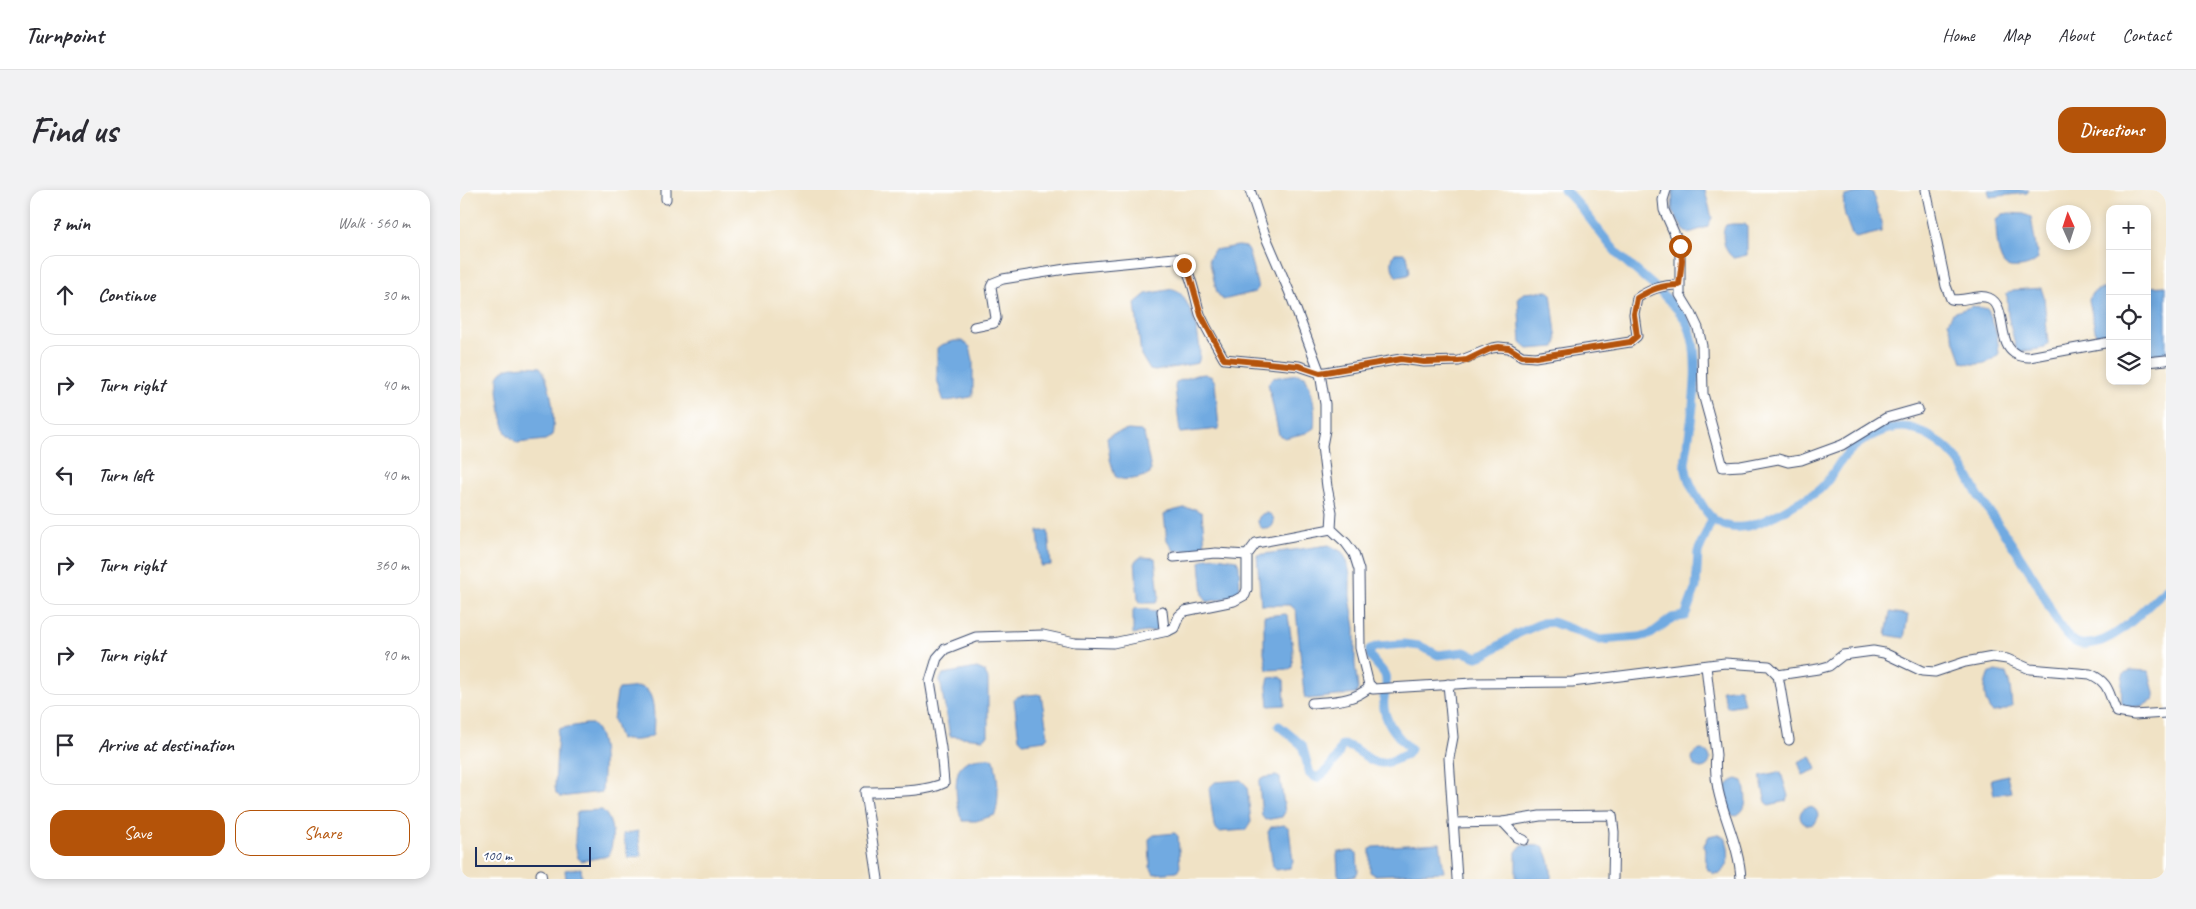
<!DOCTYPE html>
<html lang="en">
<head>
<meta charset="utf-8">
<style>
  body { margin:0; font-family:Caveat,sans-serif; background:#f2f2f3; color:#2b2b33 }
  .controls { position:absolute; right:15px; top:15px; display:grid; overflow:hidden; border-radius:10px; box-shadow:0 2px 8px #0003 }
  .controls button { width:45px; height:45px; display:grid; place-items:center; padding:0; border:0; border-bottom:1px solid #e1e1e2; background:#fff; color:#2b2b33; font:25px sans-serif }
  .compass { position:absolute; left:1586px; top:15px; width:45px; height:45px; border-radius:50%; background:#fff; box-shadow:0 2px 8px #0003; rotate:357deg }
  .scale { position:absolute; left:15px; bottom:12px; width:116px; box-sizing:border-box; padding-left:5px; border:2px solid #1b2f5e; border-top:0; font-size:14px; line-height:18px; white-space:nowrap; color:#1b2f5e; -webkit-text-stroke:4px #fff; paint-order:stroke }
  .stop { position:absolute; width:15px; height:15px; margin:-11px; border:4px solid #b45309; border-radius:50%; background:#fff }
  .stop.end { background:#b45309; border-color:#fff; box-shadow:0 1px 5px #0008 }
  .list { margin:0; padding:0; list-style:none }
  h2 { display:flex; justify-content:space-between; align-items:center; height:65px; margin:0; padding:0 20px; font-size:21px }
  h2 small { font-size:16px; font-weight:400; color:#7c7c81 }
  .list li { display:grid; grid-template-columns:32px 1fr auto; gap:15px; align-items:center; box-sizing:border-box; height:80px; margin:0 10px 10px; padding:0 10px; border:1px solid #e1e1e2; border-radius:15px }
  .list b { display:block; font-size:19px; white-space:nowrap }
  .list em { font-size:16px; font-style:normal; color:#7c7c81 }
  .actions { display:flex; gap:10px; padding:15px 20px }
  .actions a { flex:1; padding:11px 0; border:1px solid #b45309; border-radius:15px; text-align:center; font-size:18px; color:#b45309 }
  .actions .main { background:#b45309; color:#fff }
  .icon { flex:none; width:28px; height:28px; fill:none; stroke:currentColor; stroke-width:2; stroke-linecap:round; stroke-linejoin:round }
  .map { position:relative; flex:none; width:1706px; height:689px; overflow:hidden; border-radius:15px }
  header { display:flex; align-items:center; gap:30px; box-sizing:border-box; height:70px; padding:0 25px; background:#fff; border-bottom:1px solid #e1e1e2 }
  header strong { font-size:24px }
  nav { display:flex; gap:28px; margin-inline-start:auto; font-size:18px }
  .intro { display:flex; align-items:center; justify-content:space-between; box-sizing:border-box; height:120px; padding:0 30px }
  h1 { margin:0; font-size:35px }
  .button { padding:12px 22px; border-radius:15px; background:#b45309; color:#fff; font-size:18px; font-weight:700 }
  main { display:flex; gap:30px; padding:0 30px }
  aside { flex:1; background:#fff; border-radius:15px; box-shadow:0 2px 8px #0003 }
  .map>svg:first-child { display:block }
  .water { fill:#71aae1; stroke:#466ca0 }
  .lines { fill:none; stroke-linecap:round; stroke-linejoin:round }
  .canal { stroke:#71aae1; stroke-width:9 }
  .minor-casing { stroke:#3b4a6d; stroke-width:11 }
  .minor { stroke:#fff; stroke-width:9 }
  .route { stroke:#b45309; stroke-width:6 }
</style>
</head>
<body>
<header>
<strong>Turnpoint</strong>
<nav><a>Home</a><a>Map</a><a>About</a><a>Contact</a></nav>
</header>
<div class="intro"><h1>Find us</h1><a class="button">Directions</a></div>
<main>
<aside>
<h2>7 min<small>Walk · 560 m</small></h2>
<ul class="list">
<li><svg class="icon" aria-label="ahead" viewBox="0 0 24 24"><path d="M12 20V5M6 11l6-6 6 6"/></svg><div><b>Continue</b></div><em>30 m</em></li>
<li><svg class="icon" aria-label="right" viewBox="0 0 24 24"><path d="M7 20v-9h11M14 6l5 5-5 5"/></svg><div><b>Turn right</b></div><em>40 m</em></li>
<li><svg class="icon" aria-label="left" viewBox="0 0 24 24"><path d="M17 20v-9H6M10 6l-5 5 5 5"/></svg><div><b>Turn left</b></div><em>40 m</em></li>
<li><svg class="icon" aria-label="right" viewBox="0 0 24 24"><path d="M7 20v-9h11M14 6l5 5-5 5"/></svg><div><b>Turn right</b></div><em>360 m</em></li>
<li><svg class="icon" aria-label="right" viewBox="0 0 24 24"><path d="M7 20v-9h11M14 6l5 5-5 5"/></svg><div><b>Turn right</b></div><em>90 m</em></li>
<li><svg class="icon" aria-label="arrive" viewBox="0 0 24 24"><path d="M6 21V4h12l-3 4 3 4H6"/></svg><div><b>Arrive at destination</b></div></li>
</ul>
<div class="actions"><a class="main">Save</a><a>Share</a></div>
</aside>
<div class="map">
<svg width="1706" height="689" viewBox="0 0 1706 689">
  <rect width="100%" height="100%" fill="#fff"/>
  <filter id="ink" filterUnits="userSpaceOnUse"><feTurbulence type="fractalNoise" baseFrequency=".02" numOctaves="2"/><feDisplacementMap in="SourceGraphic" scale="10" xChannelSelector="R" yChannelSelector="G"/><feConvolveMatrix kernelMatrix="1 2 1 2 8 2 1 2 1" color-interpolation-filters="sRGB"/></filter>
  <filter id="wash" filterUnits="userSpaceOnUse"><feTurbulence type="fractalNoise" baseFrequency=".0096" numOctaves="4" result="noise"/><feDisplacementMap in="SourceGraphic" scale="20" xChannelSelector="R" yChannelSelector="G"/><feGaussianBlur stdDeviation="1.12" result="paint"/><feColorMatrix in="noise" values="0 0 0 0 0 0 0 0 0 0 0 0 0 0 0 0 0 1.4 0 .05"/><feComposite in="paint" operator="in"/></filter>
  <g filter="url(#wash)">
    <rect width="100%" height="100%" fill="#f0e2c5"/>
    <g class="water">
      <polygon points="1213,0 1245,0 1252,28 1247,37 1229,43 1225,42 1212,21"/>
      <path d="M 1408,0 L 1413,3 L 1422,36 L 1421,42 L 1396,48 L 1392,45 C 1388,33 1380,18 1385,6 Z"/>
      <polygon points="1528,0 1569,0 1567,3 1530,7"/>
      <path d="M 1549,23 L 1564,24 L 1571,27 L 1578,69 C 1572,74 1568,76 1560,77 C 1556,77 1551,78 1547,76 C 1537,72 1536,40 1536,30 L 1543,24 Z"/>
      <path d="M 1272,34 L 1285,34 L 1287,37 L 1287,65 L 1274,68 C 1264,63 1260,43 1266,35 Z"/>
      <polygon points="778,56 786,57 788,60 798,98 795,102 763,110 757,103 749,69 754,60"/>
      <path d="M 935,63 L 944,63 L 947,65 L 950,82 L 948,85 L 937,87 C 931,81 930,70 935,63 Z"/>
      <polygon points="1706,96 1706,163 1687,165 1687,97"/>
      <polygon points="1581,98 1584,107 1588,153 1585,158 1559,162 1556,158 1548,126 1547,104 1553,100"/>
      <path d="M 713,99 C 730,102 745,159 738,173 L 695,181 L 690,180 L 681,165 L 675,113 L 686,104 Z"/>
      <polygon points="1640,99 1650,99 1650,149 1637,150 1629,110 1632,103"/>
      <polygon points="1087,101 1091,103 1097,151 1095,157 1068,159 1061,153 1058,107 1064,103"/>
      <path d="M 1513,116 L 1528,119 L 1537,145 L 1539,163 C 1532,175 1514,176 1502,172 L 1488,132 L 1493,123 Z"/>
      <polygon points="494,151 503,151 510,157 513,170 513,204 511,207 487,211 483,210 477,189 477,158 481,155"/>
      <path d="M 65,176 L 80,177 C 91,190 96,229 92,246 L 85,250 L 57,253 L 46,243 L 44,237 C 42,229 35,191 39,185 C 44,176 57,177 65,176 Z"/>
      <polygon points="745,184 752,187 755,192 759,239 720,243 715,197 716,192 736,185"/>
      <path d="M 837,184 L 845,186 C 853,202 856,221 854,238 L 846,243 L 825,248 L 819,245 L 808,193 L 813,188 Z"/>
      <path d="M 668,240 L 681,241 L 684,244 L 691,280 L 690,284 C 680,288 663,293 655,286 L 650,269 L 647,248 L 652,244 Z"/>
      <polygon points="724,318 735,319 742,323 745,356 743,360 714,361 707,350 704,325 708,322"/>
      <circle cx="806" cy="331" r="8"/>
      <polygon points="578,341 588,341 591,375 581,376"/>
      <polygon points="869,355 882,362 887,371 890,384 890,407 895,438 895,474 898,499 896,504 849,509 845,508 844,504 836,420 830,415 801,415 797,365"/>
      <polygon points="681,367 695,368 699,407 696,413 681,413 678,409 675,371"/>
      <polygon points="757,367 777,370 779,376 780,400 775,406 747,412 743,405 740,372 746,368"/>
      <polygon points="676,418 697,421 700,440 673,444 673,420"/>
      <polygon points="1430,422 1448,425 1444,448 1426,445"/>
      <polygon points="826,424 828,426 833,459 832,477 830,479 807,480 804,462 804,426"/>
      <polygon points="517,478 524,481 528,489 528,546 523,549 490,546 480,490 483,484"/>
      <path d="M 1672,480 L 1689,481 L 1694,503 L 1694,510 L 1682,516 L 1664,518 C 1660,514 1661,489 1664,483 Z"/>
      <path d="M 1535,481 L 1546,483 L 1550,496 L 1552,516 C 1546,520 1539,522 1532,522 C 1523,513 1523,494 1529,484 Z"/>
      <polygon points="820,487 824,490 825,515 809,516 807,496 809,488"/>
      <path d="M 180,497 C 197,499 194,532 193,545 C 185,551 170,551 160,549 L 153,529 L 157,503 L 159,499 Z"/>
      <polygon points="1280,498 1284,514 1267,517 1262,500"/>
      <polygon points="578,504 581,505 588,546 585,550 563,553 559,549 554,509 559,506"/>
      <path d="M 126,534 L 132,534 C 147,546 143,584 142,602 L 100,607 L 96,603 L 95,597 L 98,540 L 102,538 Z"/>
      <circle cx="1241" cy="569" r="9"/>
      <polygon points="1351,566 1357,579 1343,585 1338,572"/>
      <path d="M 530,568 L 534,570 C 538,587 540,609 535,625 L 516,631 L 503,631 C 496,621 492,582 503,574 C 510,568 521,568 530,568 Z"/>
      <polygon points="1318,582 1321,583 1328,606 1326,611 1309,615 1306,612 1300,586"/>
      <polygon points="1547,585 1551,602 1534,605 1531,589"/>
      <polygon points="816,586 820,588 825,622 822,627 805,630 802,626 799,593 801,588"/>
      <path d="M 1277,589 L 1283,591 C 1286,604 1290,621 1274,626 C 1259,618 1260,593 1277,589 Z"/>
      <polygon points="781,590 787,596 791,632 786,640 759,642 754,636 749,598 755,592"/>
      <circle cx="1349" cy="626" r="9"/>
      <path d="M 142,620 C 154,630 155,653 148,666 L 121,671 L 118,668 L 115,653 L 116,624 L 120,621 Z"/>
      <polygon points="824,635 829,638 833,672 830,678 816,680 813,677 808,642 811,637"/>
      <polygon points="178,641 181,666 168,668 163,644"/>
      <polygon points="715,643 718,646 720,677 717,682 694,684 690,677 689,649 694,645"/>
      <path d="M 1258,644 L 1266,649 C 1270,663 1270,672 1261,683 L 1254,684 L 1247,679 L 1244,655 L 1249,646 Z"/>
      <polygon points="980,653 984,682 915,685 910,682 910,659 914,657"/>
      <path d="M 1062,655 L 1083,656 C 1089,667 1092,677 1091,689 L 1056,689 L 1056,662 Z"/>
      <polygon points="893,661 897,663 898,682 895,686 881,688 878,684 877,665 878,662"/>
      <polygon points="121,678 122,689 106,689 105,680"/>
    </g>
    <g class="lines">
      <g class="canal">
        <path d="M 1104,0 C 1126,19 1140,46 1161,67 C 1181,86 1205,103 1222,125 C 1247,157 1230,235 1225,274 C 1227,292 1235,303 1244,318 C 1266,353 1303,333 1330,317 C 1340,311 1350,307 1359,300 C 1370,291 1375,278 1384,267 C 1398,250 1432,231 1454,239 C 1469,245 1485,255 1495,267 C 1505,277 1511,293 1518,305 C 1538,335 1559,363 1577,393 C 1587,411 1595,433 1610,448 C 1615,453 1621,455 1627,454 C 1657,453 1685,417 1706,399"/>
        <path d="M 819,536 L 842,555 L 850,584 L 857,588 C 870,580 877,570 882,555 C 898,555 908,574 923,573 C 931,573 940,567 947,564 L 950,559 C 936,545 921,528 924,508 C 925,501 928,493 925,485 C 921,476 908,470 910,459 L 919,456 L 944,454 L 960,456 L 978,465 L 1004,462 L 1017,467 L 1026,464 L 1057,444 L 1082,433 L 1092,432 L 1140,450 L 1179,447 L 1191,444 L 1212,428 L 1225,426 L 1236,397 L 1238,362 L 1252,329"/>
      </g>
    </g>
  </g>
  <g filter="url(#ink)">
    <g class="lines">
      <defs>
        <g id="minor">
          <polyline points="790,0 805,45 829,101 860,183 865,214 865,240 862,256 867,297 872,322 871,339 886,353 894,364 899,380 900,458 909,495 913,499 1012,493 1112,492 1265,473 1309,476 1318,485"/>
          <polyline points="1206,0 1203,10 1204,20 1220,56 1220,105 1231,123 1238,138 1242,156 1243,204 1263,277 1281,276 1318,269 1328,272 1341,270 1382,255 1426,228 1458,219"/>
          <path d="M 1466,0 L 1486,96 L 1491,109 C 1504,113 1517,103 1529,108 C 1551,117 1531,167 1569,167 L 1650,152"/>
          <polyline points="206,9 206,0"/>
          <path d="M 514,137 L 534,133 L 536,128 L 531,97 L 533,93 L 543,89 L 612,78 L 715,68 C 731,73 735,109 740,124 C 746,139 756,154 764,169 L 839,176 L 860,183 L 941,169 L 964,172 L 999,171 L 1032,158 L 1039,157 L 1049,158 L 1062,166 L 1075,167 L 1170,152 L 1177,146 L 1174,124 L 1177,108 C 1191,99 1202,95 1219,95"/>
          <polyline points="1687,172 1706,170"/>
          <polyline points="714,367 756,363 787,365"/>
          <polyline points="702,421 704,439 708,441 714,438 719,426 725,421 774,411 785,405 787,399 787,365 796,353 871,339"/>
          <path d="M 1246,476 L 1256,565 C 1251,610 1279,645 1281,689"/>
          <polyline points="988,494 993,547 989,568 997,689"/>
          <path d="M 852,513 C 874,511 893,512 911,496"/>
          <path d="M 1329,550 L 1318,485 L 1358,479 L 1369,476 L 1383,465 L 1413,461 L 1424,463 L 1462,481 L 1475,482 L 1505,472 L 1533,467 L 1547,469 L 1570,479 L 1630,484 C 1651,493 1648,505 1657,522 L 1674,525 L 1706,523"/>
          <polyline points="1043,632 1057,647 1064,650"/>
          <polyline points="993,633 1043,632 1080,626 1152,625 1154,642 1153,689"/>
          <polyline points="81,684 82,689"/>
          <path d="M 418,689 L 405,602 C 428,601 464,603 484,593 L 481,558 L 470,491 L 477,468 L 485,459 L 516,447 L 583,445 L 615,452 L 653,453 L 708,441"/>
        </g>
      </defs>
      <use href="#minor" class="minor-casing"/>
      <use href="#minor" class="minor"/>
    </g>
  </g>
  <g class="lines" filter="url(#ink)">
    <path class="route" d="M 724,75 L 729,83 L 741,125 L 764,169 L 839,176 L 860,183 L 941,169 L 964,172 L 998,171 L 1007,170 L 1032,158 L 1039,157 L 1049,158 L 1062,166 L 1076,167 L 1170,152 L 1177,146 L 1174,124 L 1177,108 C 1192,99 1202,95 1219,95 L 1222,70 L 1220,56"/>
  </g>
</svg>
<div class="controls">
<button>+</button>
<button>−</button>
<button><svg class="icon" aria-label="locate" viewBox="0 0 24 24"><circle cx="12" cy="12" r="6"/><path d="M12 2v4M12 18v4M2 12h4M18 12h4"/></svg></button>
<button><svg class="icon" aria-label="layers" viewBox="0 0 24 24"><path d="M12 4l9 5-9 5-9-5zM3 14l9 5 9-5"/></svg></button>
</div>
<svg class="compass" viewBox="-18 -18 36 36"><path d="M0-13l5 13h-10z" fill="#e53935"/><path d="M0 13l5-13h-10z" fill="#7c7c81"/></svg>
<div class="scale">100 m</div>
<div class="stop" style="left:1220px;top:56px"></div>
<div class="stop end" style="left:724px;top:75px"></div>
</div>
</main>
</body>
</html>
